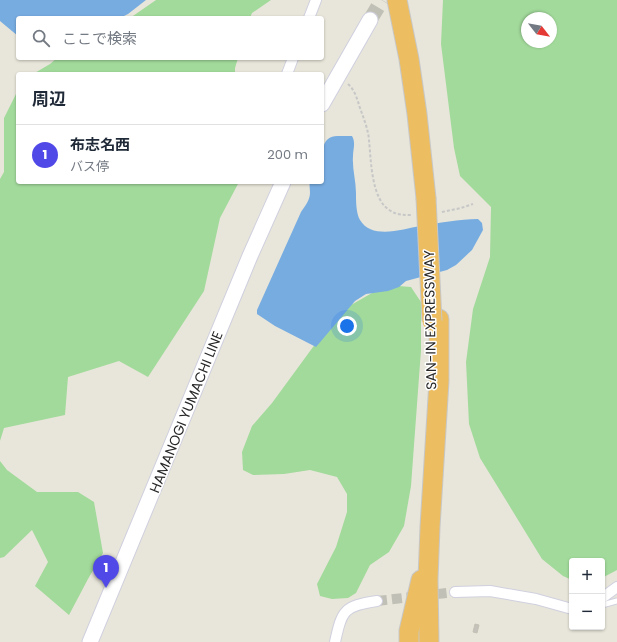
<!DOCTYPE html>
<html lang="ja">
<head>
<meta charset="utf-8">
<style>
  body { margin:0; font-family:Poppins,"Noto Sans JP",sans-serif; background:#f2f2f3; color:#1f2937 }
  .controls { position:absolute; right:12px; bottom:12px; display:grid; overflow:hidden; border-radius:4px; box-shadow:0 1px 3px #0004 }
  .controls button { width:36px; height:36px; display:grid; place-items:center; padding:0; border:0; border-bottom:1px solid #e0e1e3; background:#fff; color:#1f2937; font:20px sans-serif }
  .compass { position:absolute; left:521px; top:12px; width:36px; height:36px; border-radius:50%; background:#fff; box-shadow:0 1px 3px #0004; rotate:121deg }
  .you { position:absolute; left:347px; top:326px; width:14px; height:14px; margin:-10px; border:3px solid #fff; border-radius:50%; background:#1a73e8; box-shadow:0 0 0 6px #1a73e833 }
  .badge { display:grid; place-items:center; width:26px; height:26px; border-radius:50%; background:#5049e7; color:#fff; font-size:13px; font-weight:700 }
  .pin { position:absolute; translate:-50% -33px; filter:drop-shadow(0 1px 2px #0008) }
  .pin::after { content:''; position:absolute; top:21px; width:14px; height:12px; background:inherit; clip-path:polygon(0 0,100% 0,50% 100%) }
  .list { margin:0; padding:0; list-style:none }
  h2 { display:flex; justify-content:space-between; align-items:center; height:52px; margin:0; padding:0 16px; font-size:17px }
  h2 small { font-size:13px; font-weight:400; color:#747a83 }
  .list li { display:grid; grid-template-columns:26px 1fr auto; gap:12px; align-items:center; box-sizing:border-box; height:60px; padding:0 16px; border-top:1px solid #e0e1e3 }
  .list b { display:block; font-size:15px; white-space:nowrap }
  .list p { margin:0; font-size:13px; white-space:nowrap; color:#747a83 }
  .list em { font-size:13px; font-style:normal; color:#747a83 }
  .icon { flex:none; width:22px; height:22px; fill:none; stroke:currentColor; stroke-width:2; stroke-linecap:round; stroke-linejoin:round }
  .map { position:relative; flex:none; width:617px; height:642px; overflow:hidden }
  .search { position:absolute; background:#fff; box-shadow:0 1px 3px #0004; left:16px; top:16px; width:308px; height:44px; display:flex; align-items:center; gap:10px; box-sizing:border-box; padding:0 14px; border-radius:4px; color:#747a83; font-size:15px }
  .panel { position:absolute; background:#fff; box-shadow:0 1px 3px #0004; left:16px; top:72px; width:308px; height:112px; border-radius:4px }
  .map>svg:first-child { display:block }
  .green { fill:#a2da9b; fill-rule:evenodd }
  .water { fill:#77ace1 }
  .building { fill:#c4c2ba; stroke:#c3c1b4 }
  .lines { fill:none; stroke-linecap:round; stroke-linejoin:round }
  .street-tunnel { stroke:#c1c0b6; stroke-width:10; stroke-dasharray:10 5; stroke-linecap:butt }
  .secondary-tunnel { stroke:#c1c0b6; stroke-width:15; stroke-dasharray:15 8; stroke-linecap:butt }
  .lane-casing { stroke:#d0d0df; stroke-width:7 }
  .street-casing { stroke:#d0d0df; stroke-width:12 }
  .secondary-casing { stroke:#d0d0df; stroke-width:17 }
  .highway-casing { stroke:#c7c7c7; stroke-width:21 }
  .path { stroke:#c7c7c7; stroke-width:2; stroke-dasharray:3 2; stroke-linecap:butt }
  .lane { stroke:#fff; stroke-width:5 }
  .street { stroke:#fff; stroke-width:10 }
  .secondary { stroke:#fff; stroke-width:15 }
  .highway { stroke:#edbe61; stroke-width:19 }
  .highway-bridge-casing { stroke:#c7c7c7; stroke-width:21; stroke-linecap:butt }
  .highway-bridge { stroke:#edbe61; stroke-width:19 }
  .labels { text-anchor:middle; stroke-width:3; stroke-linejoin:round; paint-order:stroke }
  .street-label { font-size:14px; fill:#272727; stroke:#fff }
</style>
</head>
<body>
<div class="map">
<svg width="617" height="642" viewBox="0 0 617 642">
  <rect width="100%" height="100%" fill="#e8e6da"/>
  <g class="green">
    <polygon points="156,0 271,0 252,13 250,18 130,18"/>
    <path d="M 443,0 L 617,0 L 617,570 L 602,578 L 602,561 L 572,561 L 572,580 L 563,576 L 542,559 L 480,458 L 469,424 L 466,362 L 473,309 L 490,257 L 491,207 L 460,176 L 454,148 L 441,44 ZM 527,18 L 551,18 L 551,42 L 527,42 Z"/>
    <polygon points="57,58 238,58 235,68 235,74 33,74 50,64"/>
    <polygon points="18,90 18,182 239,182 220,218 204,291 148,377 119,361 68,377 65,415 4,428 0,441 0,179 4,172 4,118"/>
    <polygon points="386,285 411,287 421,302 421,350 411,486 404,526 389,552 370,565 356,593 348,598 332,599 320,596 317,584 336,547 347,512 347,494 337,477 310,470 284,474 253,475 243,470 242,452 252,426 272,403 313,347 344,309"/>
    <polygon points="0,461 7,470 37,492 78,492 94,502 103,553 88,579 69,615 35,586 48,562 32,530 4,557 0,558"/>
  </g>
  <g class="water">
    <polygon points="0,0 146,0 128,14 120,18 18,18 18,36 0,21"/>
    <path d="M 337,136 L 352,136 C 356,143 353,149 353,156 C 352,168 356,181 356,193 C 356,201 356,213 360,220 C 372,240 403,229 420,226 C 438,223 460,219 478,219 L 482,223 L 483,230 L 472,250 L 456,265 L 447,270 L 406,281 L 399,287 L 388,291 L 366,294 L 355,301 L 316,347 L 275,326 L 257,314 L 257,310 L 301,212 C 305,206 310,200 310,193 C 310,188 309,186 310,182 L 322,182 C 322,171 319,146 328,139 C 330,137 334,136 337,136 Z"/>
  </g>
  <polygon class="building" points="475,624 479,625 477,633 473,632"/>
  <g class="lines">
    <polyline class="street-tunnel" points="377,601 455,592"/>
    <polyline class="secondary-tunnel" points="370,20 382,0"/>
    <defs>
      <polyline id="lane" points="602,605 617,601"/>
      <g id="street">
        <polyline points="309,18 316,0"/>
        <polyline points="287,74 293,58"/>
        <polyline points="455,592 490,591 536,599 572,609"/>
        <polyline points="602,598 617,587"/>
        <path d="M 335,642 C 342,610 344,606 377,601"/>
      </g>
      <g id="secondary">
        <polyline points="322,104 370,20"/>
        <polyline points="90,642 250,256 283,182"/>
      </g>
      <g id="highway">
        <polyline points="397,0 409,59 417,114 426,198"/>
        <polyline points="409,642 409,631 421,580"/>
        <polyline points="429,642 428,579 430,527 439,381 439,319"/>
      </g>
    </defs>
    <use href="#lane" class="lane-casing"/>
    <use href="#street" class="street-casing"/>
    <use href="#secondary" class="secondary-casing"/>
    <use href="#highway" class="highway-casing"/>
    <g class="path">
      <path d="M 348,84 C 354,89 357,98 359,105 C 363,117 368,128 369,140 C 371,159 371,201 391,211 C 397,215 404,215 412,215"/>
      <polyline points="442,212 461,208 473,204"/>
    </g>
    <use href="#lane" class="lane"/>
    <use href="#street" class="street"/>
    <use href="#secondary" class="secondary"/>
    <use href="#highway" class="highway"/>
    <defs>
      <polyline id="highway-bridge" points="426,198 432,321"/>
    </defs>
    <use href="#highway-bridge" class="highway-bridge-casing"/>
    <use href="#highway-bridge" class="highway-bridge"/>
  </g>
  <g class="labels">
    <g class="street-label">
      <text transform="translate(430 320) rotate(-91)" y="5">SAN-IN EXPRESSWAY</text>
      <text transform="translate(186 412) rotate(-68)" y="5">HAMANOGI YUMACHI LINE</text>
    </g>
  </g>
</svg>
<div class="controls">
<button>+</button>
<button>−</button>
</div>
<svg class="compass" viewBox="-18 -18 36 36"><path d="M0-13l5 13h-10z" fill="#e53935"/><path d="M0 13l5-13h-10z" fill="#747a83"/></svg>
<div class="you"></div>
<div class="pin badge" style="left:106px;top:588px">1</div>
<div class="search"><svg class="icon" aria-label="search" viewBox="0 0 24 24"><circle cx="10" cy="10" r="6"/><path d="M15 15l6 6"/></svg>ここで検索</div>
<section class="panel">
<h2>周辺<small></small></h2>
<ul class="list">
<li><span class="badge">1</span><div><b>布志名西</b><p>バス停</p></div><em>200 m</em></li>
</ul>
</section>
</div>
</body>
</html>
